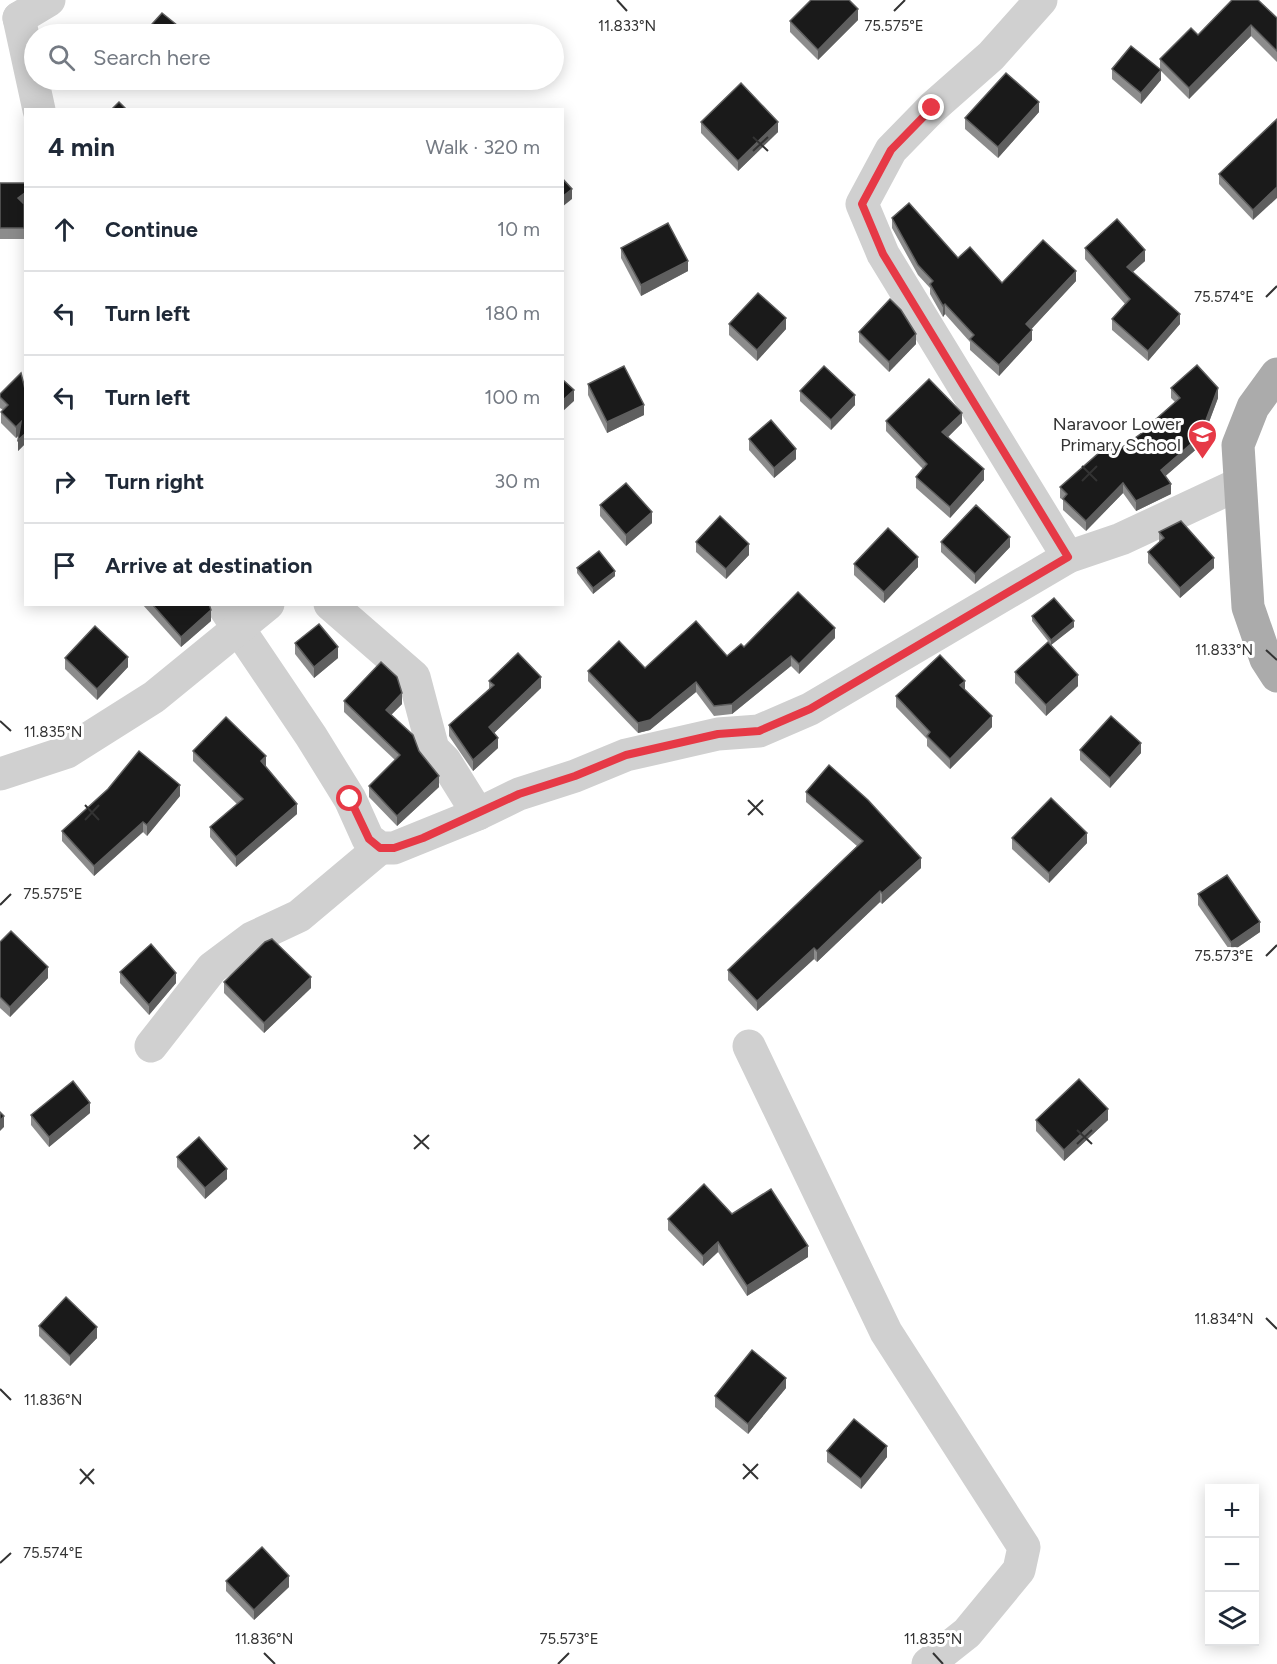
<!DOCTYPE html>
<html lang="en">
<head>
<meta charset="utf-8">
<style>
  body { margin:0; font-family:Figtree,sans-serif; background:#f6f6f7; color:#1f2937 }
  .controls { position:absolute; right:18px; bottom:18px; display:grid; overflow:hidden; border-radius:0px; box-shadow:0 3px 15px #0003 }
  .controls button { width:54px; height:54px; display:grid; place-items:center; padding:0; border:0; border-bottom:2px solid #e0e1e3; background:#fff; color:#1f2937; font:30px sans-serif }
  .stop { position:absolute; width:18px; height:18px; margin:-14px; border:4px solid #e63946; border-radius:50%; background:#fff }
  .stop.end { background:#e63946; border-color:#fff; box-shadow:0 2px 6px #0008 }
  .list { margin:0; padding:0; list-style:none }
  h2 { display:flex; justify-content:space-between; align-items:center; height:78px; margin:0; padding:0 24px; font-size:26px }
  h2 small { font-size:20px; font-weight:400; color:#747a83 }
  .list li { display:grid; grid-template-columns:39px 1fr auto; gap:18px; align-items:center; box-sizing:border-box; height:84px; padding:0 24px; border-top:2px solid #e0e1e3 }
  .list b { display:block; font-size:22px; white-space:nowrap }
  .list em { font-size:20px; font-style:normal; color:#747a83 }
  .icon { flex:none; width:33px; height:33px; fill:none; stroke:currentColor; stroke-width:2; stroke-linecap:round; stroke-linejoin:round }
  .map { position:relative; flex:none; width:1277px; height:1664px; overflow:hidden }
  .search { position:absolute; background:#fff; box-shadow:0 3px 15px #0003; left:24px; top:24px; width:540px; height:66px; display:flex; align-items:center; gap:15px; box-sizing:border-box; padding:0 21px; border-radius:33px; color:#747a83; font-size:22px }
  .panel { position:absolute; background:#fff; box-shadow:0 3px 15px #0003; left:24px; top:108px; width:540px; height:498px; border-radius:0px }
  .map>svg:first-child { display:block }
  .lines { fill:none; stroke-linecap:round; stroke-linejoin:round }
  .minor { stroke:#d0d0d0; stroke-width:33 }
  .major { stroke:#ababab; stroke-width:33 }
  .wall { fill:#8c8c8c }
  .shaded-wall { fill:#5f5f5f }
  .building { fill:#1a1a1a; stroke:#5f5f5f; stroke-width:1.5 }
  .route { stroke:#e63946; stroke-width:8 }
  .ticks { fill:none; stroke:#333; stroke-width:2 }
  .labels { text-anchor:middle; stroke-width:6; stroke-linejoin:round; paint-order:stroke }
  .poi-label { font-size:18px; fill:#333; stroke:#fff; text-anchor:end }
  .ticks-label { font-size:15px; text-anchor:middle; fill:#333; stroke:#fff; stroke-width:6; stroke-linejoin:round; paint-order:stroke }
</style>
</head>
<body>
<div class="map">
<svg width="1277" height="1664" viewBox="0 0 1277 1664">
  <rect width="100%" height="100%" fill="#fff"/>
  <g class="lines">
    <g class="minor">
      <polyline points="1041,0 991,56 932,108 891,150 862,204 883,254 1068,557"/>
      <polyline points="19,18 39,110"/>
      <polyline points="19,18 49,0"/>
      <polyline points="222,604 311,736 350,799 368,839 380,848 394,848 478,814"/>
      <polyline points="330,604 414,677 433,749 445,761 478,814 519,794 575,776 626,755 718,734 759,731 810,709 1068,557 1121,539 1239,484"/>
      <polyline points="0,774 67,752 154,697 268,604"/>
      <polyline points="151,1046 212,968 252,938 299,916 380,848"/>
      <polyline points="749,1046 886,1332 1024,1547 1019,1570 967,1633 928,1664"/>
    </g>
    <polyline class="major" points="1277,374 1253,407 1238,445 1248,607 1266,659 1277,676"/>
  </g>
  <g class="wall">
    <polygon points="1277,19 1277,62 1251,36 1189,99 1161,71 1161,80 1141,104 1112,79 1112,69 1160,69 1160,59 1198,35"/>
    <polygon points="858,20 818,60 790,32 790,21"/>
    <polygon points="171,80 180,80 176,84"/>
    <polygon points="1039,112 998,158 965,129 965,118"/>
    <polygon points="1277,119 1253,220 1219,184 1219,174"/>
    <polygon points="701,122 778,132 738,171 701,133"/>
    <polygon points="0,183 24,204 24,239 0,239"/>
    <polygon points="892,218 958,258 1002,283 1076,281 1031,329 1032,340 999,376 970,350 970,342 945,314 943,317 930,294 930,288 918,275 892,228"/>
    <polygon points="621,248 688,271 641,296 621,258"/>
    <polygon points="1085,248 1145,261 1133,272 1180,324 1148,361 1112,330 1112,319 1125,304 1085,259"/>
    <polygon points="729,324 786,329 757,361 729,335"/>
    <polygon points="859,332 916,344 889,372 859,342"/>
    <polygon points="21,373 26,393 26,443 18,451 19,435 16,438 1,423 1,412 3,410 0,408 0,394"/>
    <polygon points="588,384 644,415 607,433 588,395"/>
    <polygon points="1171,388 1218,398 1200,446 1165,476 1171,494 1136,511 1123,493 1086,531 1063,510 1063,500 1060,498 1060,487 1117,451 1155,423 1155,420 1175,402 1171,398"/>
    <polygon points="800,391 855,405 831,430 800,401"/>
    <polygon points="886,421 962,423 948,437 984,480 950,518 916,488 916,477 923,469 886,431"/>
    <polygon points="749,439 796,459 774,478 749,450"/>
    <polygon points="600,505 652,523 626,546 600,516"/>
    <polygon points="1159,532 1214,568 1180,598 1148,563 1148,552 1159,542"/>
    <polygon points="696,542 749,555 726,579 696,552"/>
    <polygon points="941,542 1010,547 975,584 941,552"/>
    <polygon points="854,564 918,567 884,603 854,575"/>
    <polygon points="577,568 615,576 593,594 577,573"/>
    <polygon points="142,604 209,604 211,621 181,647"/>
    <polygon points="1032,616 1074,627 1051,645 1032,621"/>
    <polygon points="835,638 799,674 791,666 732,714 714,716 696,692 650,730 638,733 588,681 588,671 645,668 727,656 744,647"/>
    <polygon points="295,643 338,658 314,678 295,654"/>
    <polygon points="65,658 128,667 97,700 65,669"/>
    <polygon points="1015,672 1078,686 1046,716 1015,683"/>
    <polygon points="489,681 541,688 494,733 498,748 473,771 449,736 449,725 489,689"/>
    <polygon points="965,690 992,727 950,769 927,746 927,739 896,707 896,696"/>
    <polygon points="344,701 402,704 391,715 419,751 439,787 397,826 369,797 369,786 395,760 344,712"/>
    <polygon points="1080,750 1141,753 1110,788 1080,760"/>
    <polygon points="193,751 266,767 297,814 236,867 210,837 210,827 237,804 193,761"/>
    <polygon points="806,792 921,868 882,904 880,902 817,962 814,959 757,1011 728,980 728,970 857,846 806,802"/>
    <polygon points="180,796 147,836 143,832 94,876 62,841 62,831"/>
    <polygon points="1012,838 1087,843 1049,883 1012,849"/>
    <polygon points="1198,894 1260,932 1231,952 1198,905"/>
    <polygon points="0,942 48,978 10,1017 0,1008"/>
    <polygon points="120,972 176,983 149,1015 120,983"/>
    <polygon points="224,982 311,988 264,1033 224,993"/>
    <polygon points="90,1113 49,1147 31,1125 31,1115"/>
    <polygon points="1036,1120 1108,1120 1064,1161 1036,1131"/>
    <polygon points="177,1157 227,1179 205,1199 177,1167"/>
    <polygon points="732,1214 808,1257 747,1296 718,1252 703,1266 668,1230 668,1219"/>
    <polygon points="39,1326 97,1338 70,1366 39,1336"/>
    <polygon points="786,1388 748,1434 715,1407 715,1396"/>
    <polygon points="827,1451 887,1457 861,1489 827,1462"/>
    <polygon points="226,1581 289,1587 254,1620 226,1591"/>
  </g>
  <g class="shaded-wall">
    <polygon points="858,9 858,20 818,60 818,50"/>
    <polygon points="1251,25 1251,36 1189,99 1189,88"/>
    <polygon points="1161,70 1161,80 1141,104 1141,93"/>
    <polygon points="1039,102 1039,112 998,158 998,147"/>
    <polygon points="778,122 778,132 738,171 738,161"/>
    <polygon points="1277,187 1277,198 1253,220 1253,210"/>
    <polygon points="572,189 572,199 562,207 562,197"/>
    <polygon points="26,192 26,202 18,209 18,198"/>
    <polygon points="1145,250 1145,261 1127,277 1127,267"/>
    <polygon points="688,261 688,271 641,296 641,285"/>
    <polygon points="1076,271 1076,281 1026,335 1026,324"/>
    <polygon points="945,304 945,314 943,317 943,306"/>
    <polygon points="1180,314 1180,324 1148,361 1148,351"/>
    <polygon points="786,318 786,329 757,361 757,350"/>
    <polygon points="1032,330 1032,340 999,376 999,365"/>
    <polygon points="916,334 916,344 889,372 889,362"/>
    <polygon points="1218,388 1218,398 1200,446 1161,480 1161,470"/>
    <polygon points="574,390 574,401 562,412 562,401"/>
    <polygon points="855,395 855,405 831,430 831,420"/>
    <polygon points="644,405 644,415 607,433 607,422"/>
    <polygon points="962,413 962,423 942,443 942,432"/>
    <polygon points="21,422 21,433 16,438 16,427"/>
    <polygon points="26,433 26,443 18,451 18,440"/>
    <polygon points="796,449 796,459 774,478 774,468"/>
    <polygon points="984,469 984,480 950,518 950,507"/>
    <polygon points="1123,483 1123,493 1086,531 1086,521"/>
    <polygon points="1171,484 1171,494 1136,511 1136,501"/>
    <polygon points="652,512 652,523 626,546 626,535"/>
    <polygon points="1010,537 1010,547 975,584 975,574"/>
    <polygon points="749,544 749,555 726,579 726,569"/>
    <polygon points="918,557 918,567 884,603 884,592"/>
    <polygon points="1214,558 1214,568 1180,598 1180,588"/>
    <polygon points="615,571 615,576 593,594 593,588"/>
    <polygon points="211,610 211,621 181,647 181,637"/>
    <polygon points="1074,621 1074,627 1051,645 1051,640"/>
    <polygon points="835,628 835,638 799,674 799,664"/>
    <polygon points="338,647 338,658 314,678 314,667"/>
    <polygon points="791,656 791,666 732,714 732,704"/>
    <polygon points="128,657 128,667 97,700 97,689"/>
    <polygon points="1078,675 1078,686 1046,716 1046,705"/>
    <polygon points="541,677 541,688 489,738 489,727"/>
    <polygon points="965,681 965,691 960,685"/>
    <polygon points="696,682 696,692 650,730 638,733 638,723"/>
    <polygon points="402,693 402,704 386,720 386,710"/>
    <polygon points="992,716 992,727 950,769 950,759"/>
    <polygon points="498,738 498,748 473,771 473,760"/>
    <polygon points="1141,743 1141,753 1110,788 1110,778"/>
    <polygon points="266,756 266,767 261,761"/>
    <polygon points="439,776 439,787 397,826 397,816"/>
    <polygon points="180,785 180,796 147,836 147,825"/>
    <polygon points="297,804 297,814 236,867 236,857"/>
    <polygon points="143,822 143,832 94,876 94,866"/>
    <polygon points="1087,833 1087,843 1049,883 1049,873"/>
    <polygon points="921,858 921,868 882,904 882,893"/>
    <polygon points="880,891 880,902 817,962 817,951"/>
    <polygon points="1260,922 1260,932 1231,952 1231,942"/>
    <polygon points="814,948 814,959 757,1011 757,1001"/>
    <polygon points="48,967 48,978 10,1017 10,1007"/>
    <polygon points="176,973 176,983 149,1015 149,1005"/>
    <polygon points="311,977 311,988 264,1033 264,1023"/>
    <polygon points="90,1103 90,1113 49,1147 49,1137"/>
    <polygon points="1108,1109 1108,1120 1064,1161 1064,1150"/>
    <polygon points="4,1116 4,1127 0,1131 0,1121"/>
    <polygon points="227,1169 227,1179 205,1199 205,1188"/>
    <polygon points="718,1242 718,1252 703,1266 703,1256"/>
    <polygon points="808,1246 808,1257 747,1296 747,1286"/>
    <polygon points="97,1327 97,1338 70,1366 70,1356"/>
    <polygon points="786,1378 786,1388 748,1434 748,1424"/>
    <polygon points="887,1446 887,1457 861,1489 861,1479"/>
    <polygon points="289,1576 289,1587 254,1620 254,1610"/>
  </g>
  <g class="building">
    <polygon points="811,0 849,0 858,9 818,50 790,21"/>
    <polygon points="1232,0 1258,0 1277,18 1277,51 1251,25 1189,88 1160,59 1191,28 1198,35"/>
    <polygon points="162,13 188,34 143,34"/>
    <polygon points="1131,46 1161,70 1141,93 1112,69"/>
    <polygon points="1006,73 1039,102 998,147 965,118"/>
    <polygon points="741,83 778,122 738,161 701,122"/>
    <polygon points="119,102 127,110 111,110"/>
    <polygon points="1277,119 1277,187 1253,210 1219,174"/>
    <polygon points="562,178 572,189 562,197"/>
    <polygon points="0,183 26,183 26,192 18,198 24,204 24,228 0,228"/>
    <polygon points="909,203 958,258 970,247 1002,283 1043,240 1076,271 1026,324 1032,330 999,365 970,339 974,335 945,304 943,306 930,284 933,281 918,265 892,218"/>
    <polygon points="1117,219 1145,250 1127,267 1180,314 1148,351 1112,319 1130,299 1085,248"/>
    <polygon points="668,223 688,261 641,285 621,248"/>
    <polygon points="758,293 786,318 757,350 729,324"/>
    <polygon points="890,299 901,310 916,334 889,362 859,332"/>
    <polygon points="1197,365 1218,388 1200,436 1161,470 1171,484 1136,501 1123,483 1086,521 1063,499 1067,494 1060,487 1109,444 1117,451 1157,422 1155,420 1180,398 1171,388"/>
    <polygon points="624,366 644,405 607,422 588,384"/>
    <polygon points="824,366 855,395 831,420 800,391"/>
    <polygon points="21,373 26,393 26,433 18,440 21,422 16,427 1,412 8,405 0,397 0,394"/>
    <polygon points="562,379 574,390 562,401"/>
    <polygon points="929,379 962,413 942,432 984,469 950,507 916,477 927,464 886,421"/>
    <polygon points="771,420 796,449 774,468 749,439"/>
    <polygon points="626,483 652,512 626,535 600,505"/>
    <polygon points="976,505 1010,537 975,574 941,542"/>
    <polygon points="720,516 749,544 726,569 696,542"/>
    <polygon points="1181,521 1214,558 1180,588 1148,552 1164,538 1159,532"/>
    <polygon points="888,528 918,557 884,592 854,564"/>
    <polygon points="599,551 615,571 593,588 577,568"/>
    <polygon points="798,592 835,628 799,664 791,656 732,704 714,706 696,682 650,720 638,723 588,671 619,641 645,668 696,621 727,656 741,644 744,647"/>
    <polygon points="1054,598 1074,621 1051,640 1032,616"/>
    <polygon points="152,604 209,604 211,610 181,637"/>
    <polygon points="319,624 338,647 314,667 295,643"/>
    <polygon points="95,626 128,657 97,689 65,658"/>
    <polygon points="1048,642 1078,675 1046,705 1015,672"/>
    <polygon points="518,653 541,677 489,727 498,738 473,760 449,725 494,685 489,681"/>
    <polygon points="940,655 965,681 960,685 992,716 950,759 927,736 930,732 896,696"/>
    <polygon points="381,662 397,677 402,693 386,710 413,735 419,751 439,776 397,816 369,786 400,755 344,701"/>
    <polygon points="1111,716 1141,743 1110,778 1080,750"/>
    <polygon points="226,717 266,756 261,761 297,804 236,857 210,827 243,799 193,751"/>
    <polygon points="139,751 180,785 147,825 143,822 94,866 62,831 108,789"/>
    <polygon points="829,765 868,800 921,858 882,893 880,891 817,951 814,948 757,1001 728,970 863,841 806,792"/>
    <polygon points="1051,798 1087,833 1049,873 1012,838"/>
    <polygon points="1227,875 1260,922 1231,942 1198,894"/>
    <polygon points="11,931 48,967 10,1007 0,997 0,942"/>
    <polygon points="272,939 311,977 264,1023 224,982 265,942"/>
    <polygon points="151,944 176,973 149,1005 120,972"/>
    <polygon points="1079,1079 1108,1109 1064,1150 1036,1120"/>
    <polygon points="73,1081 90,1103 49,1137 31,1115"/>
    <polygon points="0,1112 4,1116 0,1121"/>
    <polygon points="199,1137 227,1169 205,1188 177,1157"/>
    <polygon points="704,1184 732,1214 771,1189 808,1246 747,1286 718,1242 703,1256 668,1219"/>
    <polygon points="66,1297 97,1327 70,1356 39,1326"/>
    <polygon points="752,1350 786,1378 748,1424 715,1396"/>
    <polygon points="854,1419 887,1446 861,1479 827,1451"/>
    <polygon points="262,1547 289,1576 254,1610 226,1581"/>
  </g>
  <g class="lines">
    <polyline class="route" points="350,799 369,839 380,848 394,848 423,838 519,794 575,776 626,755 718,734 759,731 810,709 1068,557 883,254 862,204 891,150 932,108"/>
  </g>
  <path class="ticks" d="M 617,0 L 627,11M 894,11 L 905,0M 753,137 L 768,151M 753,151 L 768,137M 1266,297 L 1277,286M 1082,466 L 1097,481M 1082,481 L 1097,466M 1266,650 L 1277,660M 0,721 L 11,731M 748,800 L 763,815M 85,805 L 99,820M 748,815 L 763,800M 85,820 L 99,805M 0,905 L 11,894M 1266,956 L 1277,945M 1077,1130 L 1092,1144M 414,1135 L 429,1149M 1077,1144 L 1092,1130M 414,1149 L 429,1135M 1266,1318 L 1277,1329M 0,1389 L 11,1400M 743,1464 L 758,1479M 80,1469 L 94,1484M 743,1479 L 758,1464M 80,1484 L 94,1469M 0,1563 L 11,1553M 264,1653 L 275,1664M 933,1653 L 943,1664M 558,1664 L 569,1653"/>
  <defs>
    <symbol id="school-pin" viewBox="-11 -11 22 30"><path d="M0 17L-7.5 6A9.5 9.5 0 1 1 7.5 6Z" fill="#e63946" stroke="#fff"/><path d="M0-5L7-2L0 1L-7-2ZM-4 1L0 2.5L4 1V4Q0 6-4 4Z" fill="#fff"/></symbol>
  </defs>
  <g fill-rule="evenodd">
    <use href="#school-pin" x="1186" y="418" width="33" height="45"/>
  </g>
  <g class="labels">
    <g class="poi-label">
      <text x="1181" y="430">Naravoor Lower<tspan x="1181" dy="21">Primary School</tspan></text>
    </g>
  </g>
  <g class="ticks-label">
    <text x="627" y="31">11.833°N</text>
    <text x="894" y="31">75.575°E</text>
    <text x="1224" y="302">75.574°E</text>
    <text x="1224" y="655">11.833°N</text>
    <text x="53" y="737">11.835°N</text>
    <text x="53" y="899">75.575°E</text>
    <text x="1224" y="961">75.573°E</text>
    <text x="1224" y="1324">11.834°N</text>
    <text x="53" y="1405">11.836°N</text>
    <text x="53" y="1558">75.574°E</text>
    <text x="264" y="1644">11.836°N</text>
    <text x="569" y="1644">75.573°E</text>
    <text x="933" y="1644">11.835°N</text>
  </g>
</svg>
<div class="controls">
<button>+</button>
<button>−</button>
<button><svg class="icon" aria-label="layers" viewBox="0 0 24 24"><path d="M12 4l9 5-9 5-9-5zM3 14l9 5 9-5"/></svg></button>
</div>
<div class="stop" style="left:350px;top:799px"></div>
<div class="stop end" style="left:932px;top:108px"></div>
<div class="search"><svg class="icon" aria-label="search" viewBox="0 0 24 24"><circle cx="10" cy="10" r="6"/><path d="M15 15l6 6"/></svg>Search here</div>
<section class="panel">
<h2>4 min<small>Walk · 320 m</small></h2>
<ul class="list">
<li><svg class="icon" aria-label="ahead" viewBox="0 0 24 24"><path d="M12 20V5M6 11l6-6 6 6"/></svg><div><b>Continue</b></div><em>10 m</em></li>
<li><svg class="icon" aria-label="left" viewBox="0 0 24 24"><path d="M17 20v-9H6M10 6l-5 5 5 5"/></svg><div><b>Turn left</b></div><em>180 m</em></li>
<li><svg class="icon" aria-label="left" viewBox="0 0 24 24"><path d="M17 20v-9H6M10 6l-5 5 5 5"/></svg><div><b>Turn left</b></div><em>100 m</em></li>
<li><svg class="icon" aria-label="right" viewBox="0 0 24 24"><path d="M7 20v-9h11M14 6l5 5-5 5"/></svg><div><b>Turn right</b></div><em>30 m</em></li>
<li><svg class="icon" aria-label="arrive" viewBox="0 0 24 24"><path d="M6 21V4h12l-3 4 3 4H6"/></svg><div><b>Arrive at destination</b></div></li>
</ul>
</section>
</div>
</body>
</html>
